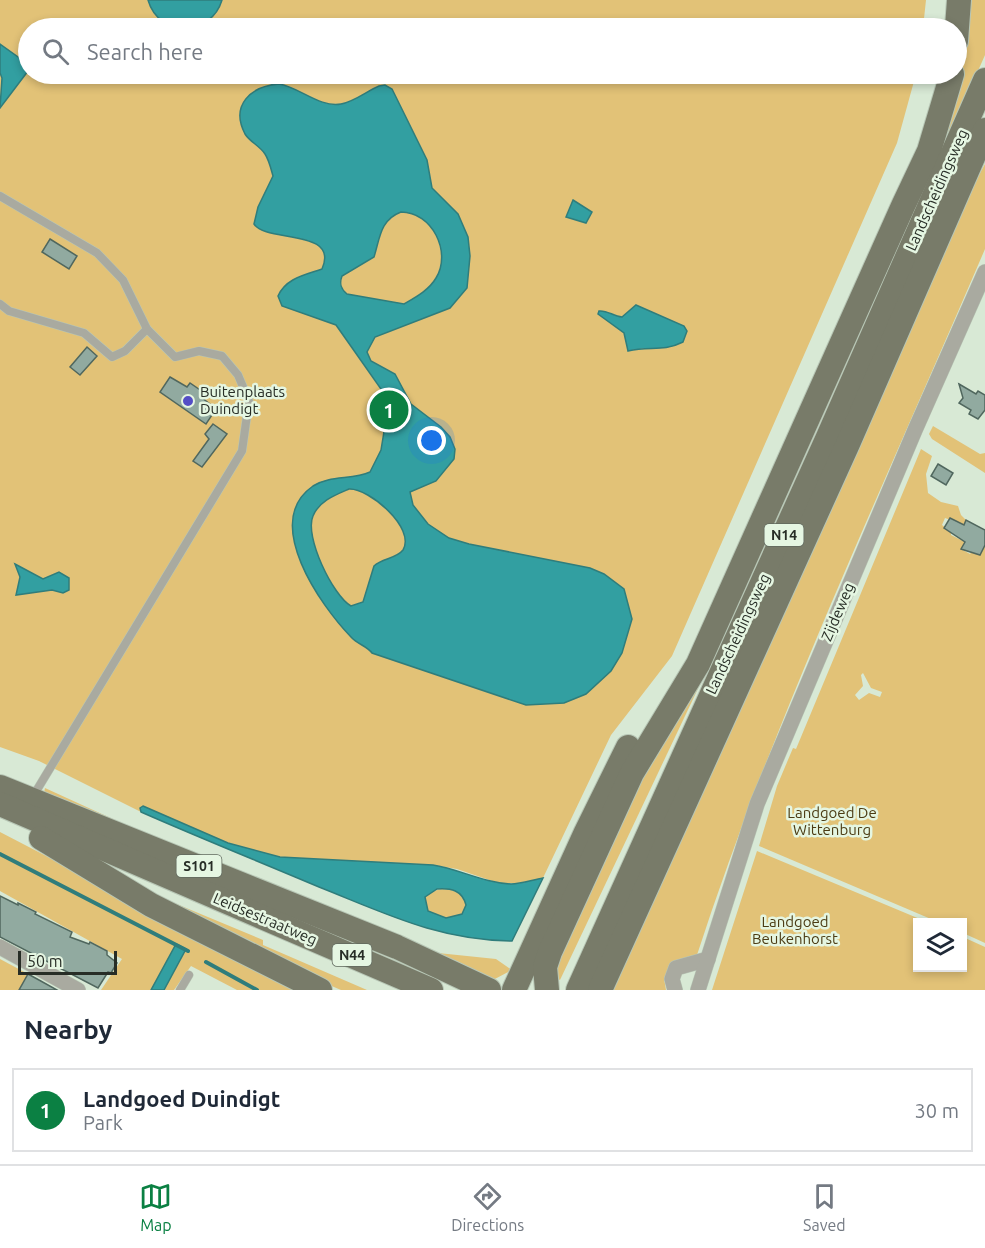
<!DOCTYPE html>
<html lang="en">
<head>
<meta charset="utf-8">
<style>
  body { margin:0; font-family:Ubuntu,sans-serif; background:#f6f6f7; color:#1f2937 }
  .controls { position:absolute; right:18px; bottom:18px; display:grid; overflow:hidden; border-radius:0px; box-shadow:0 3px 9px #0003 }
  .controls button { width:54px; height:54px; display:grid; place-items:center; padding:0; border:0; border-bottom:2px solid #e0e1e3; background:#fff; color:#1f2937; font:30px sans-serif }
  .scale { position:absolute; left:18px; bottom:15px; width:99px; box-sizing:border-box; padding-left:6px; border:3px solid #272d26; border-top:0; font-size:16px; line-height:21px; white-space:nowrap; color:#272d26; -webkit-text-stroke:4px #e5f6e2; paint-order:stroke }
  .you { position:absolute; left:432px; top:441px; width:21px; height:21px; margin:-15px; border:4px solid #fff; border-radius:50%; background:#1a73e8; box-shadow:0 0 0 9px #1a73e833 }
  .badge { display:grid; place-items:center; width:39px; height:39px; border-radius:50%; background:#0b8043; color:#fff; font-size:20px; font-weight:700 }
  .pin { position:absolute; translate:-50% -50%; border:3px solid #fff; box-shadow:0 2px 6px #0006 }
  .list { margin:0; padding:0; list-style:none }
  h2 { display:flex; justify-content:space-between; align-items:center; height:78px; margin:0; padding:0 24px; font-size:26px }
  h2 small { font-size:20px; font-weight:400; color:#747a83 }
  .list li { display:grid; grid-template-columns:39px 1fr auto; gap:18px; align-items:center; box-sizing:border-box; height:84px; margin:0 12px 12px; padding:0 12px; border:2px solid #e0e1e3; border-radius:0px }
  .list b { display:block; font-size:22px; white-space:nowrap }
  .list p { margin:0; font-size:20px; white-space:nowrap; color:#747a83 }
  .list em { font-size:20px; font-style:normal; color:#747a83 }
  .icon { flex:none; width:33px; height:33px; fill:none; stroke:currentColor; stroke-width:2; stroke-linecap:round; stroke-linejoin:round }
  .map { position:relative; flex:none; width:985px; height:990px; overflow:hidden }
  .search { position:absolute; background:#fff; box-shadow:0 3px 9px #0003; left:18px; right:18px; top:18px; height:66px; display:flex; align-items:center; gap:15px; box-sizing:border-box; padding:0 21px; border-radius:33px; color:#747a83; font-size:22px }
  .sheet { height:174px; background:#fff }
  nav { display:flex; justify-content:space-around; align-items:center; box-sizing:border-box; height:84px; border-top:2px solid #e0e1e3; background:#fff; font-size:16px; color:#747a83 }
  nav a { display:grid; justify-items:center; gap:3px }
  nav .on { color:#0b8043 }
  .map>svg:first-child { display:block }
  .green { fill:#e2c277; fill-rule:evenodd }
  .water { fill:#329fa1; stroke:#2f7d7c; stroke-width:1.5; fill-rule:evenodd }
  .lines { fill:none; stroke-linecap:round; stroke-linejoin:round }
  .stream { stroke:#2f7d7c; stroke-width:4 }
  .building { fill:#91aaa0; stroke:#50675e; stroke-width:1.5 }
  .lane-casing { stroke:#b8c7b6; stroke-width:9 }
  .street-casing { stroke:#b8c7b6; stroke-width:16 }
  .primary-casing { stroke:#b8c7b6; stroke-width:26 }
  .lane { stroke:#a9aaa0; stroke-width:8 }
  .street { stroke:#a9aaa0; stroke-width:15 }
  .primary { stroke:#787b69; stroke-width:24 }
  .poi-dot { fill:#544ec6; stroke:#e5f6e2; stroke-width:2 }
  .labels { text-anchor:middle; stroke-width:5; stroke-linejoin:round; paint-order:stroke }
  .shield { fill:#e5f6e2; stroke:#60695e; stroke-width:1.5 }
  .shield-label { font-size:14px; font-weight:bold; fill:#272d26 }
  .street-label { font-size:15px; fill:#272d26; stroke:#e5f6e2 }
  .poi-label { font-size:15px; fill:#272d26; stroke:#e5f6e2; text-anchor:start }
  .park-label { font-size:15px; fill:#4c3c14; stroke:#e5f6e2 }
</style>
</head>
<body>
<div class="map">
<svg width="985" height="990" viewBox="0 0 985 990">
  <rect width="100%" height="100%" fill="#d8e9d5"/>
  <g class="green">
    <polygon points="0,0 926,0 923,28 28,28 28,74 916,74 897,143 672,656 611,735 543,878 520,883 498,883 457,869 433,865 280,857 228,843 140,810 141,812 39,761 0,747"/>
    <polygon points="965,0 985,0 985,55 933,173 958,67"/>
    <path d="M 985,164 L 985,249 C 885,483 775,715 696,958 L 673,963 L 664,978 L 666,990 L 611,990 L 962,206 Z"/>
    <polygon points="933,426 980,454 985,453 985,473 932,439 929,434"/>
    <path d="M 921,449 L 932,456 L 926,474 L 928,493 L 941,502 L 958,506 L 961,515 L 966,520 L 964,525 L 945,518 L 942,525 L 951,532 L 951,535 L 965,542 L 961,549 L 970,554 L 972,551 L 980,555 L 985,545 L 985,943 L 963,933 L 962,922 L 938,922 L 759,846 L 777,786 L 793,748 L 796,749 ZM 863,673 L 871,688 L 882,692 L 880,697 L 869,693 L 859,700 L 855,695 L 863,686 L 861,675 Z"/>
    <polygon points="703,678 560,980 555,977 552,964 619,815"/>
    <polygon points="45,788 209,863 438,953 496,959 512,970 493,980 476,978 310,905 68,812 60,802 44,793"/>
    <polygon points="0,832 304,990 237,990 191,966 174,990 164,990 186,950 176,944 151,990 101,990 122,959 0,891"/>
    <polygon points="757,851 927,922 918,922 918,968 962,968 963,937 985,947 985,990 712,990"/>
    <path d="M 441,889 C 453,889 463,892 466,905 L 462,914 L 446,918 L 428,911 L 425,897 L 430,892 Z"/>
    <polygon points="155,895 263,940 263,945 367,990 341,990 320,981"/>
    <polygon points="0,959 28,974 19,990 0,990"/>
  </g>
  <g class="water">
    <path d="M 148,0 L 222,0 C 211,37 159,38 148,0 Z"/>
    <polygon points="0,44 25,62 28,71 0,108 2,78 0,73"/>
    <path d="M 279,84 C 299,87 320,108 341,104 C 354,102 367,91 379,86 L 385,85 L 392,89 L 427,160 L 432,188 L 458,214 L 468,237 L 470,256 L 467,288 L 450,308 L 375,337 L 367,352 L 371,361 L 395,374 L 411,404 L 441,427 L 450,437 L 455,449 L 454,459 L 436,481 L 410,492 L 413,505 L 428,524 L 449,538 L 469,544 L 590,568 L 604,574 L 624,589 L 632,619 L 622,653 L 611,671 L 586,694 L 564,703 L 526,705 L 372,653 C 367,646 357,644 351,637 C 321,606 261,522 313,486 C 330,475 352,480 370,472 L 381,450 L 388,407 L 381,389 L 336,325 L 282,306 L 278,296 C 286,278 305,275 322,269 C 340,228 265,243 254,224 L 258,207 L 273,176 C 271,169 269,160 265,154 C 260,146 250,142 245,134 C 230,105 251,86 279,84 ZM 401,212 C 432,212 452,252 436,278 C 429,290 416,297 404,304 L 347,294 C 341,289 339,284 342,276 L 374,257 C 380,238 380,220 401,212 ZM 349,489 C 369,488 416,528 403,550 C 396,559 382,558 374,566 L 363,602 L 351,606 C 333,596 304,536 313,516 C 319,501 335,495 349,489 Z"/>
    <polygon points="573,200 592,212 586,223 566,217"/>
    <path d="M 636,305 L 684,326 L 687,331 L 683,342 C 661,353 650,345 628,351 L 624,333 L 598,314 L 599,311 C 607,310 613,316 622,317 Z"/>
    <polygon points="15,564 43,579 59,572 69,578 69,590 63,593 52,590 16,595 20,577"/>
    <path d="M 143,806 L 228,843 L 280,857 L 433,865 C 459,869 484,883 511,884 C 521,884 532,880 543,878 L 512,941 C 438,940 387,914 319,887 C 260,862 200,838 141,812 L 140,808 ZM 437,889 C 451,888 462,890 466,905 L 462,914 L 446,918 L 428,911 L 425,897 Z"/>
    <polygon points="176,944 186,949 164,990 151,990"/>
  </g>
  <g class="lines">
    <g class="stream">
      <polyline points="0,854 188,951"/>
      <polyline points="206,962 257,990"/>
    </g>
  </g>
  <g class="building">
    <polygon points="50,239 77,256 69,269 42,252"/>
    <polygon points="87,347 97,356 80,375 70,367"/>
    <polygon points="170,377 187,387 190,383 203,392 201,397 216,409 206,424 160,392"/>
    <polygon points="959,384 976,394 978,391 985,395 985,410 978,419 969,414 971,410 959,403 963,398"/>
    <polygon points="213,424 227,434 202,467 193,461 209,439 205,434"/>
    <polygon points="938,464 953,473 946,485 931,476"/>
    <polygon points="950,518 964,525 966,520 985,530 985,545 980,555 961,549 965,542 944,528"/>
    <polygon points="0,896 18,905 18,903 36,912 35,914 72,932 70,937 89,944 90,942 107,951 107,955 117,963 111,973 108,972 98,988 0,937"/>
    <polygon points="28,974 39,980 57,990 19,990"/>
  </g>
  <g class="lines">
    <defs>
      <g id="lane">
        <polyline points="0,196 97,253 123,280 147,329 175,357 199,351 222,356 238,375 249,401 242,451 32,798"/>
        <polyline points="0,304 9,311 84,333 112,357 125,351 147,329"/>
        <polyline points="180,990 189,975"/>
      </g>
      <g id="street">
        <polyline points="0,947 78,990"/>
        <polyline points="675,990 672,979 676,968 708,959"/>
        <polyline points="698,990 757,804 915,430 985,272"/>
      </g>
      <g id="primary">
        <polyline points="956,41 959,0"/>
        <polyline points="0,787 397,947 489,990"/>
        <polyline points="0,804 431,990"/>
        <polyline points="41,838 151,905 320,990"/>
        <polyline points="514,990 586,832 628,747"/>
        <polyline points="547,990 545,967 550,952 632,773 698,664 903,206 929,151 952,74"/>
        <polyline points="578,990 828,437 985,80"/>
        <polyline points="600,990 847,446 985,130"/>
      </g>
    </defs>
    <use href="#lane" class="lane-casing"/>
    <use href="#street" class="street-casing"/>
    <use href="#primary" class="primary-casing"/>
    <use href="#lane" class="lane"/>
    <use href="#street" class="street"/>
    <use href="#primary" class="primary"/>
  </g>
  <circle class="poi-dot" cx="188" cy="401" r="6"/>
  <g class="labels">
    <g class="shield">
      <rect x="764.5" y="524" width="39" height="22" rx="4.5"/>
      <rect x="176.5" y="855" width="45" height="22" rx="4.5"/>
      <rect x="332.5" y="944" width="39" height="22" rx="4.5"/>
    </g>
    <g class="shield-label">
      <text x="784" y="540">N14</text>
      <text x="199" y="871">S101</text>
      <text x="352" y="960">N44</text>
    </g>
    <g class="street-label">
      <text transform="translate(937 190) rotate(-66)" y="5">Landscheidingsweg</text>
      <text transform="translate(838 612) rotate(-67)" y="5">Zijdeweg</text>
      <text transform="translate(738 634) rotate(-65)" y="5">Landscheidingsweg</text>
      <text transform="translate(265 919) rotate(23)" y="5">Leidsestraatweg</text>
    </g>
    <g class="poi-label">
      <text x="200" y="397">Buitenplaats<tspan x="200" dy="17">Duindigt</tspan></text>
    </g>
    <g class="park-label">
      <text x="832" y="818">Landgoed De<tspan x="832" dy="17">Wittenburg</tspan></text>
      <text x="795" y="927">Landgoed<tspan x="795" dy="17">Beukenhorst</tspan></text>
    </g>
  </g>
</svg>
<div class="controls">
<button><svg class="icon" aria-label="layers" viewBox="0 0 24 24"><path d="M12 4l9 5-9 5-9-5zM3 14l9 5 9-5"/></svg></button>
</div>
<div class="scale">50 m</div>
<div class="you"></div>
<div class="pin badge" style="left:389px;top:410px">1</div>
<div class="search"><svg class="icon" aria-label="search" viewBox="0 0 24 24"><circle cx="10" cy="10" r="6"/><path d="M15 15l6 6"/></svg>Search here</div>
</div>
<section class="sheet">
<h2>Nearby<small></small></h2>
<ul class="list">
<li><span class="badge">1</span><div><b>Landgoed Duindigt</b><p>Park</p></div><em>30 m</em></li>
</ul>
</section>
<nav>
<a class="on"><svg class="icon" aria-label="map" viewBox="0 0 24 24"><path d="M3 6l6-2 6 2 6-2v14l-6 2-6-2-6 2zM9 4v14M15 6v14"/></svg>Map</a>
<a><svg class="icon" aria-label="directions" viewBox="0 0 24 24"><path d="M12 3l9 9-9 9-9-9zM9 14v-3h6M13 9l2 2-2 2"/></svg>Directions</a>
<a><svg class="icon" aria-label="saved" viewBox="0 0 24 24"><path d="M7 4h10v16l-5-4-5 4z"/></svg>Saved</a>
</nav>
</body>
</html>
